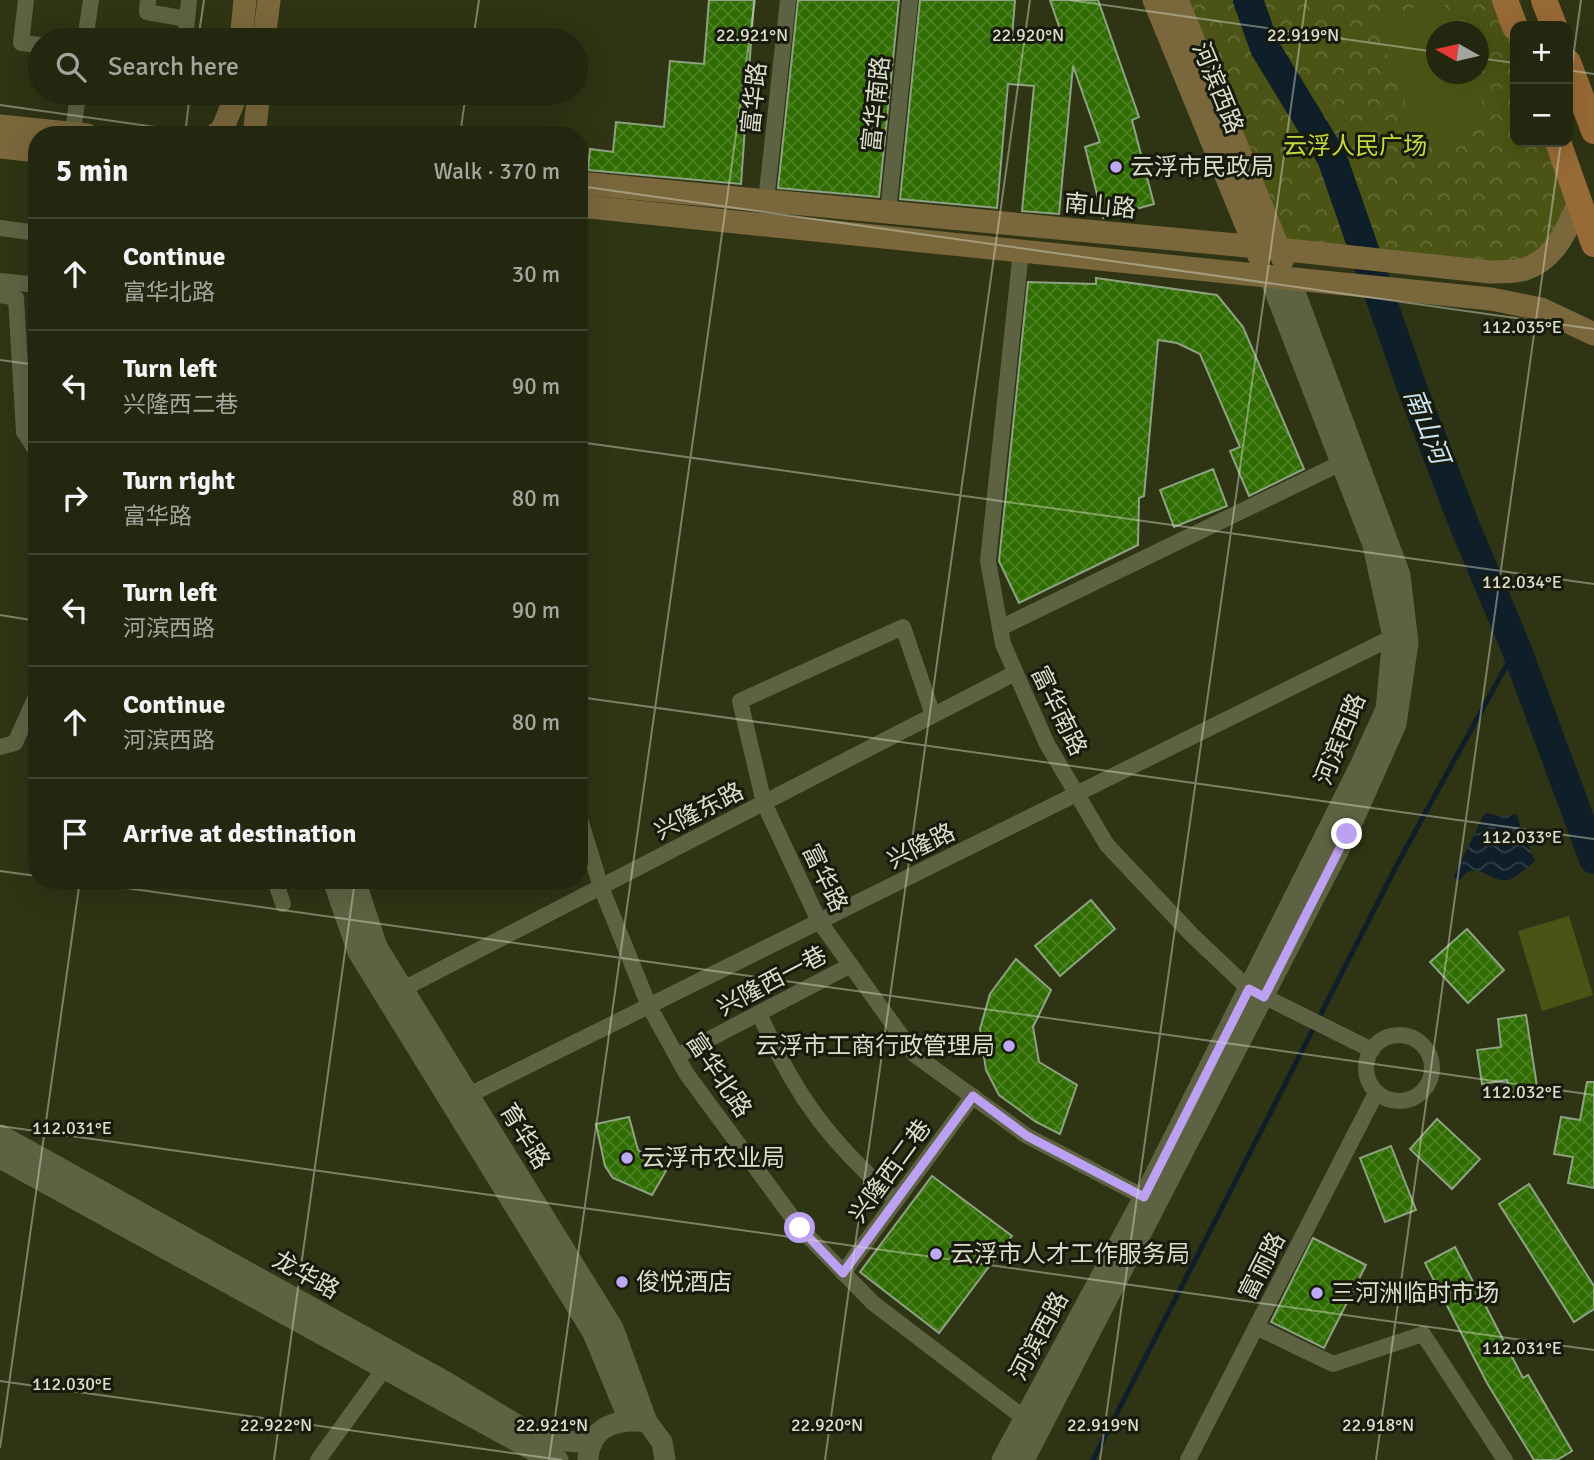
<!DOCTYPE html>
<html lang="en">
<head>
<meta charset="utf-8">
<style>
  body { margin:0; font-family:Signika,"Noto Sans SC",sans-serif; background:#2b2f18; color:#f1f3f6 }
  .controls { position:absolute; right:21px; top:21px; display:grid; overflow:hidden; border-radius:14px; box-shadow:0 7px 28px #0002 }
  .controls button { width:63px; height:63px; display:grid; place-items:center; padding:0; border:0; border-bottom:2px solid #40442f; background:#23270f; color:#f1f3f6; font:35px sans-serif }
  .compass { position:absolute; left:1426px; top:21px; width:63px; height:63px; border-radius:50%; background:#23270f; box-shadow:0 7px 28px #0002; rotate:278deg }
  .stop { position:absolute; width:21px; height:21px; margin:-16px; border:5px solid #bca0f2; border-radius:50%; background:#fff }
  .stop.end { background:#bca0f2; border-color:#fff; box-shadow:0 2px 7px #0008 }
  .list { margin:0; padding:0; list-style:none }
  h2 { display:flex; justify-content:space-between; align-items:center; height:91px; margin:0; padding:0 28px; font-size:30px }
  h2 small { font-size:23px; font-weight:400; color:#a3a59e }
  .list li { display:grid; grid-template-columns:46px 1fr auto; gap:21px; align-items:center; box-sizing:border-box; height:112px; padding:0 28px; border-top:2px solid #40442f }
  .list b { display:block; font-size:26px; white-space:nowrap }
  .list p { margin:0; font-size:23px; white-space:nowrap; color:#a3a59e }
  .list em { font-size:23px; font-style:normal; color:#a3a59e }
  .icon { flex:none; width:38px; height:38px; fill:none; stroke:currentColor; stroke-width:2; stroke-linecap:round; stroke-linejoin:round }
  .map { position:relative; flex:none; width:1594px; height:1460px; overflow:hidden }
  .search { position:absolute; background:#23270f; box-shadow:0 7px 28px #0002; left:28px; top:28px; width:560px; height:77px; display:flex; align-items:center; gap:18px; box-sizing:border-box; padding:0 24px; border-radius:38px; color:#a3a59e; font-size:26px }
  .panel { position:absolute; background:#23270f; box-shadow:0 7px 28px #0002; left:28px; top:126px; width:560px; height:763px; border-radius:28px }
  .map>svg:first-child { display:block }
  .park { fill:url(#park-crowns); fill-rule:evenodd }
  .garden { fill:#4c5415 }
  .water { fill:url(#water-waves) }
  .lines { fill:none; stroke-linecap:round; stroke-linejoin:round }
  .stream { stroke:#0f1f29; stroke-width:5 }
  .river { stroke:#0f1f29; stroke-width:30 }
  .building { fill:url(#building-cross-hatch); stroke:#8da384; stroke-width:2 }
  .minor { stroke:#5d6342; stroke-width:16 }
  .tertiary { stroke:#5d6342; stroke-width:21 }
  .secondary { stroke:#7a673c; stroke-width:23 }
  .primary { stroke:#976a36; stroke-width:26 }
  .route { stroke:#bca0f2; stroke-width:9 }
  .ticks { fill:none; stroke:#dadecb; stroke-width:2; stroke-opacity:0.45 }
  .poi-dot { fill:#bea9f5; stroke:#181a0d; stroke-width:2.5 }
  .labels { text-anchor:middle; stroke-width:6; stroke-linejoin:round; paint-order:stroke }
  .street-label { font-size:24px; fill:#dadecb; stroke:#181a0d }
  .park-label { font-size:24px; fill:#c6da3f; stroke:#181a0d }
  .poi-label { font-size:24px; fill:#dadecb; stroke:#181a0d; text-anchor:start }
  .water-label { font-size:26px; font-style:italic; fill:#cce5f6; stroke:#181a0d }
  .ticks-label { font-size:18px; text-anchor:middle; fill:#dadecb; stroke:#181a0d; stroke-width:6; stroke-linejoin:round; paint-order:stroke }
</style>
</head>
<body>
<div class="map">
<svg width="1594" height="1460" viewBox="0 0 1594 1460">
  <defs>
    <pattern id="park-crowns" width="20" height="18" patternUnits="userSpaceOnUse" patternTransform="scale(1.75)"><rect width="20" height="18" fill="#4c5415"/><path d="M2 6a3 3 0 1 1 6 0M12 15a3 3 0 1 1 6 0" fill="none" stroke="#656c36"/></pattern>
    <pattern id="water-waves" width="16" height="10" patternUnits="userSpaceOnUse" patternTransform="scale(1.75)"><rect width="16" height="10" fill="#0f1f29"/><path d="M0 5q4-4 8 0t8 0" fill="none" stroke="#313f47"/></pattern>
    <pattern id="building-cross-hatch" width="8" height="8" patternUnits="userSpaceOnUse" patternTransform="scale(1.75)"><rect width="8" height="8" fill="#306d00"/><path d="M0 0l8 8M0 8l8-8" fill="none" stroke="#4d8124"/></pattern>
  </defs>
  <rect width="100%" height="100%" fill="#2f3414"/>
  <path class="park" d="M 1177,0 L 1505,0 L 1515,27 L 1515,142 L 1558,142 L 1580,200 L 1524,269 L 1279,249 ZM 1436,32 L 1478,32 L 1478,74 L 1436,74 Z"/>
  <g class="garden">
    <polygon points="1435,0 1442,0 1455,31 1436,32 1436,74 1471,74 1489,120 1423,146 1375,24"/>
    <polygon points="1569,916 1593,995 1542,1011 1518,931"/>
  </g>
  <path class="water" d="M 1485,812 L 1500,817 L 1516,814 L 1535,861 C 1507,883 1510,887 1478,870 L 1467,872 L 1459,881 L 1454,876 Z"/>
  <g class="lines">
    <polyline class="stream" points="1093,1460 1400,859 1516,648"/>
    <polyline class="river" points="1248,0 1265,48 1332,158 1411,385 1464,524 1516,648 1594,859"/>
  </g>
  <g class="building">
    <polygon points="709,0 754,0 741,184 588,170 590,149 613,152 616,122 664,127 670,61 704,64"/>
    <polygon points="798,0 899,0 879,197 778,188"/>
    <polygon points="920,0 1015,0 1012,37 1064,41 1050,0 1098,0 1139,117 1132,120 1154,204 1103,218 1085,147 1100,142 1073,66 1059,214 1022,211 1034,86 1008,84 997,208 900,199"/>
    <polygon points="1096,278 1217,295 1243,327 1304,469 1249,496 1230,451 1240,447 1200,354 1177,343 1158,340 1144,496 1139,498 1138,545 1019,603 999,561 1028,282 1096,284"/>
    <polygon points="1213,469 1227,506 1174,527 1160,490"/>
    <polygon points="1091,900 1115,929 1060,976 1035,946"/>
    <polygon points="1467,929 1504,970 1468,1003 1430,962"/>
    <polygon points="1016,959 1051,990 1033,1027 1039,1062 1077,1085 1060,1134 1036,1122 999,1095 986,1070 980,1029 990,994"/>
    <polygon points="1526,1015 1538,1093 1509,1098 1507,1080 1482,1084 1477,1050 1501,1047 1498,1019"/>
    <polygon points="1587,1082 1594,1082 1594,1188 1568,1183 1573,1157 1554,1154 1561,1117 1580,1120"/>
    <polygon points="629,1117 638,1150 667,1169 652,1195 613,1178 605,1166 596,1124"/>
    <polygon points="1437,1119 1480,1159 1452,1189 1410,1149"/>
    <polygon points="1391,1146 1416,1210 1385,1222 1360,1158"/>
    <polygon points="932,1176 1012,1236 939,1333 860,1272"/>
    <polygon points="1529,1184 1594,1286 1594,1309 1574,1322 1499,1204"/>
    <polygon points="1313,1238 1366,1265 1324,1348 1271,1322"/>
    <polygon points="1455,1247 1523,1378 1528,1375 1572,1451 1557,1460 1534,1460 1487,1383 1425,1263"/>
  </g>
  <g class="lines">
    <g class="minor">
      <polyline points="26,0 21,43 40,45"/>
      <polyline points="148,0 147,12 187,19"/>
      <polyline points="85,40 91,0"/>
      <polyline points="185,40 189,0"/>
      <polyline points="73,133 78,93"/>
      <polyline points="766,201 788,0"/>
      <polyline points="888,212 910,0"/>
      <polyline points="0,228 37,233"/>
      <polyline points="1021,251 988,561 1003,644 1047,744 1107,845 1192,935 1249,989 1372,1050"/>
      <polyline points="0,281 37,285"/>
      <polyline points="0,295 16,298 24,432 37,452"/>
      <polyline points="1000,628 1341,463"/>
      <polyline points="933,715 903,627 740,701 764,803 819,921 915,1055 1027,1136 1144,1197"/>
      <polyline points="0,747 15,743 37,694"/>
      <polyline points="579,816 601,887 649,1006 686,1073 800,1228 873,1303 1024,1418"/>
      <polyline points="275,880 283,904"/>
      <polyline points="403,989 1015,673"/>
      <path d="M 759,1013 C 795,1096 829,1141 896,1200"/>
      <circle cx="1399" cy="1068" r="33"/>
      <polyline points="677,1056 851,965"/>
      <polyline points="469,1095 1393,637"/>
      <polyline points="843,1273 973,1096"/>
      <polyline points="1256,1327 1333,1364 1423,1334 1505,1460"/>
      <polyline points="318,1460 384,1369"/>
      <polyline points="1188,1460 1376,1093"/>
    </g>
    <g class="tertiary">
      <polyline points="333,880 358,952 593,1333 629,1420"/>
      <polyline points="355,880 377,947 613,1328 647,1422"/>
      <polyline points="0,1135 446,1382 540,1439 592,1443"/>
      <polyline points="0,1158 538,1453 558,1460"/>
      <path d="M 588,1460 C 589,1426 618,1418 647,1422 L 662,1442 L 665,1460"/>
      <polyline points="1002,1460 1144,1197 1360,766 1386,709 1393,637 1373,545 1269,276"/>
      <polyline points="1024,1460 1347,834 1396,724 1408,643 1400,575 1290,279"/>
    </g>
    <g class="secondary">
      <polyline points="1154,0 1259,256"/>
      <polyline points="1177,0 1283,259"/>
      <polyline points="241,40 245,0"/>
      <polyline points="264,40 269,0"/>
      <polyline points="0,126 87,135"/>
      <polyline points="215,135 222,130 235,98"/>
      <polyline points="254,135 259,93"/>
      <polyline points="0,147 37,151"/>
      <path d="M 579,183 L 1279,249 L 1490,272 C 1501,271 1515,273 1525,269 C 1556,259 1568,227 1580,200"/>
      <polyline points="579,206 1491,299 1541,309 1594,334"/>
    </g>
    <g class="primary">
      <polyline points="1505,0 1515,27"/>
      <polyline points="1544,0 1554,26"/>
      <polyline points="1568,62 1594,131"/>
      <polyline points="1558,142 1594,244"/>
    </g>
  </g>
  <g class="lines">
    <polyline class="route" points="800,1228 843,1273 973,1096 1027,1136 1144,1197 1249,989 1264,997 1347,834"/>
  </g>
  <path class="ticks" d="M 1069,0 L 1436,52M 198,40 L 204,0M 473,40 L 479,0M 1478,58 L 1515,63M 1568,70 L 1594,74M 1568,95 L 1581,0M 0,105 L 212,135M 185,135 L 190,93M 460,135 L 466,93M 579,186 L 1594,329M 0,360 L 37,365M 579,442 L 1594,584M 0,615 L 37,621M 579,697 L 1594,839M 0,871 L 37,876M 69,880 L 1594,1095M 0,1126 L 1594,1350M 0,1381 L 562,1460M 0,1448 L 80,880M 274,1460 L 355,880M 549,1460 L 755,0M 825,1460 L 1030,0M 1100,1460 L 1306,0M 1376,1460 L 1561,142"/>
  <g class="poi-dot">
    <circle cx="1116" cy="167" r="7"/>
    <circle cx="1009" cy="1046" r="7"/>
    <circle cx="627" cy="1158" r="7"/>
    <circle cx="936" cy="1254" r="7"/>
    <circle cx="622" cy="1282" r="7"/>
    <circle cx="1317" cy="1293" r="7"/>
  </g>
  <g class="labels">
    <g class="street-label">
      <text transform="translate(1218 88) rotate(68)" y="8">河滨西路</text>
      <text transform="translate(754 98) rotate(-84)" y="8">富华路</text>
      <text transform="translate(876 104) rotate(-84)" y="8">富华南路</text>
      <text transform="translate(1100 206) rotate(5)" y="8">南山路</text>
      <text transform="translate(1059 711) rotate(64)" y="8">富华南路</text>
      <text transform="translate(1340 739) rotate(-68)" y="8">河滨西路</text>
      <text transform="translate(699 811) rotate(-27)" y="8">兴隆东路</text>
      <text transform="translate(921 846) rotate(-26)" y="8">兴隆路</text>
      <text transform="translate(825 878) rotate(64)" y="8">富华路</text>
      <text transform="translate(772 981) rotate(-28)" y="8">兴隆西一巷</text>
      <text transform="translate(719 1075) rotate(56)" y="8">富华北路</text>
      <text transform="translate(525 1136) rotate(58)" y="8">育华路</text>
      <text transform="translate(890 1171) rotate(-54)" y="8">兴隆西二巷</text>
      <text transform="translate(1262 1266) rotate(-63)" y="8">富丽路</text>
      <text transform="translate(306 1275) rotate(29)" y="8">龙华路</text>
      <text transform="translate(1039 1336) rotate(-62)" y="8">河滨西路</text>
    </g>
    <g class="park-label">
      <text x="1355" y="154">云浮人民广场</text>
    </g>
    <g class="poi-label">
      <text x="1130" y="175">云浮市民政局</text>
      <text x="995" y="1054" text-anchor="end">云浮市工商行政管理局</text>
      <text x="641" y="1166">云浮市农业局</text>
      <text x="950" y="1262">云浮市人才工作服务局</text>
      <text x="636" y="1290">俊悦酒店</text>
      <text x="1331" y="1301">三河洲临时市场</text>
    </g>
    <g class="water-label">
      <text transform="translate(1427 426) rotate(68)" y="9">南山河</text>
    </g>
  </g>
  <g class="ticks-label">
    <text x="752" y="41">22.921°N</text>
    <text x="1028" y="41">22.920°N</text>
    <text x="1303" y="41">22.919°N</text>
    <text x="1522" y="333">112.035°E</text>
    <text x="1522" y="588">112.034°E</text>
    <text x="1522" y="843">112.033°E</text>
    <text x="1522" y="1098">112.032°E</text>
    <text x="72" y="1134">112.031°E</text>
    <text x="1522" y="1354">112.031°E</text>
    <text x="72" y="1390">112.030°E</text>
    <text x="276" y="1431">22.922°N</text>
    <text x="552" y="1431">22.921°N</text>
    <text x="827" y="1431">22.920°N</text>
    <text x="1103" y="1431">22.919°N</text>
    <text x="1378" y="1431">22.918°N</text>
  </g>
</svg>
<div class="controls">
<button>+</button>
<button>−</button>
</div>
<svg class="compass" viewBox="-18 -18 36 36"><path d="M0-13l5 13h-10z" fill="#e53935"/><path d="M0 13l5-13h-10z" fill="#a3a59e"/></svg>
<div class="stop" style="left:800px;top:1228px"></div>
<div class="stop end" style="left:1347px;top:834px"></div>
<div class="search"><svg class="icon" aria-label="search" viewBox="0 0 24 24"><circle cx="10" cy="10" r="6"/><path d="M15 15l6 6"/></svg>Search here</div>
<section class="panel">
<h2>5 min<small>Walk · 370 m</small></h2>
<ul class="list">
<li><svg class="icon" aria-label="ahead" viewBox="0 0 24 24"><path d="M12 20V5M6 11l6-6 6 6"/></svg><div><b>Continue</b><p>富华北路</p></div><em>30 m</em></li>
<li><svg class="icon" aria-label="left" viewBox="0 0 24 24"><path d="M17 20v-9H6M10 6l-5 5 5 5"/></svg><div><b>Turn left</b><p>兴隆西二巷</p></div><em>90 m</em></li>
<li><svg class="icon" aria-label="right" viewBox="0 0 24 24"><path d="M7 20v-9h11M14 6l5 5-5 5"/></svg><div><b>Turn right</b><p>富华路</p></div><em>80 m</em></li>
<li><svg class="icon" aria-label="left" viewBox="0 0 24 24"><path d="M17 20v-9H6M10 6l-5 5 5 5"/></svg><div><b>Turn left</b><p>河滨西路</p></div><em>90 m</em></li>
<li><svg class="icon" aria-label="ahead" viewBox="0 0 24 24"><path d="M12 20V5M6 11l6-6 6 6"/></svg><div><b>Continue</b><p>河滨西路</p></div><em>80 m</em></li>
<li><svg class="icon" aria-label="arrive" viewBox="0 0 24 24"><path d="M6 21V4h12l-3 4 3 4H6"/></svg><div><b>Arrive at destination</b></div></li>
</ul>
</section>
</div>
</body>
</html>
